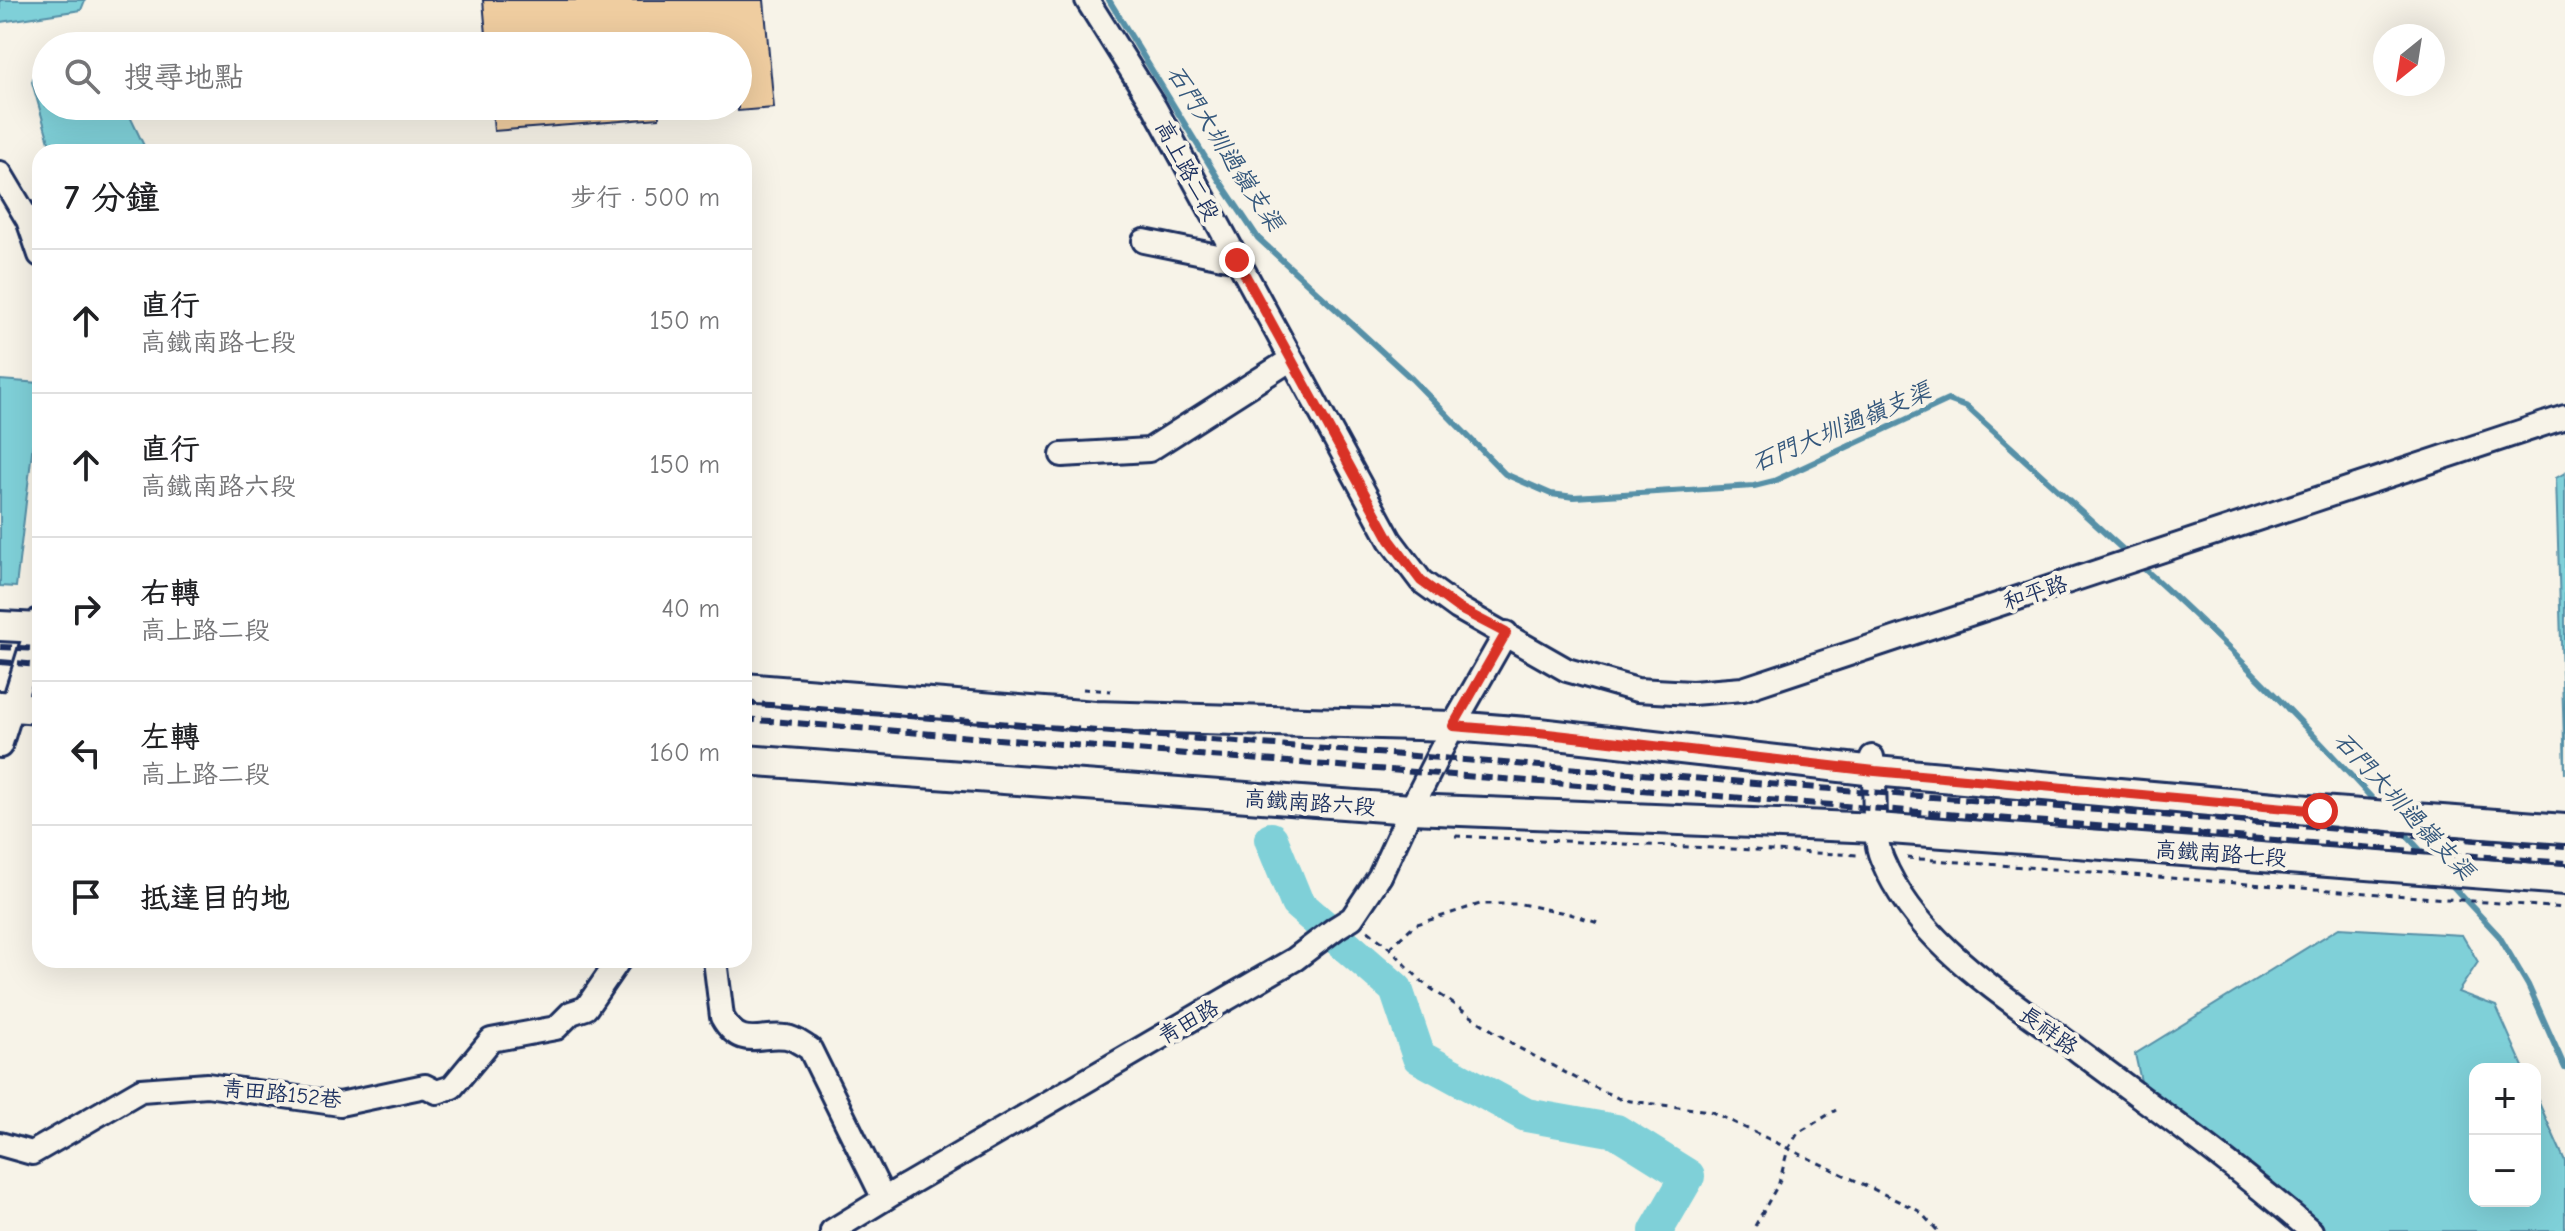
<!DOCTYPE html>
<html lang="zh-TW">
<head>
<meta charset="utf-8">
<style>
  body { margin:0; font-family:"Comic Neue","LXGW WenKai TC",sans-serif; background:#f6f6f6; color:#202124 }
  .controls { position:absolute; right:24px; bottom:24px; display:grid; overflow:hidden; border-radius:16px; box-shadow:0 8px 32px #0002 }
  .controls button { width:72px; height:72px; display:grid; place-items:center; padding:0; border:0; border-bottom:2px solid #e0e0e0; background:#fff; color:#202124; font:40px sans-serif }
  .compass { position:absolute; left:2373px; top:24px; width:72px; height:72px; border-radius:50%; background:#fff; box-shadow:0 8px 32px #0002; rotate:210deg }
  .stop { position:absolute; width:24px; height:24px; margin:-18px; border:6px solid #d93025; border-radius:50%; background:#fff }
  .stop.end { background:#d93025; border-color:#fff; box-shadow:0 2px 8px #0008 }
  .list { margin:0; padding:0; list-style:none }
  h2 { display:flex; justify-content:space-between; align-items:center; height:104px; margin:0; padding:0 32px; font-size:34px }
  h2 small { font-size:26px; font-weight:400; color:#757577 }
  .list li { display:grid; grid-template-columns:52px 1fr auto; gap:24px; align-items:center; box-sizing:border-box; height:144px; padding:0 32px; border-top:2px solid #e0e0e0 }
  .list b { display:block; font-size:30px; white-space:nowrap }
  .list p { margin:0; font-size:26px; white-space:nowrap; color:#757577 }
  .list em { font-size:26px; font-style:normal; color:#757577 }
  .icon { flex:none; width:44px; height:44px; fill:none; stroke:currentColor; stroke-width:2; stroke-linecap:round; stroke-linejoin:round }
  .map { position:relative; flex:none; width:2565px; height:1231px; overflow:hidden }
  .search { position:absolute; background:#fff; box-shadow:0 8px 32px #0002; left:32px; top:32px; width:720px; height:88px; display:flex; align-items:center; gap:20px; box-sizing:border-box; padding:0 28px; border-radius:44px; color:#757577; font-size:30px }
  .panel { position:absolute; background:#fff; box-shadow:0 8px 32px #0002; left:32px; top:144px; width:720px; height:824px; border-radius:24px }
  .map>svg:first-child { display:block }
  .water { fill:#7fd0d8; stroke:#5790a7; stroke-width:2 }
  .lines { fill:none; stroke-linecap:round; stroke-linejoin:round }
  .stream { stroke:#5790a7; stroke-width:6 }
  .river { stroke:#7fd0d8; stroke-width:34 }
  .building { fill:#efcda0; stroke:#1b2f5e; stroke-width:2 }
  .minor-casing { stroke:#1b2f5e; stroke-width:28 }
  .major-casing { stroke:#1b2f5e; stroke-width:34 }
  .path { stroke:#1b2f5e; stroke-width:3; stroke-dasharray:6 6; stroke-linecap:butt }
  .minor { stroke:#f7f3e8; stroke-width:22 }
  .major { stroke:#f7f3e8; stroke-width:28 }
  .rail { stroke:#1b2f5e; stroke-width:6; stroke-dasharray:12 6; stroke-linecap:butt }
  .route { stroke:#d93025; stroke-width:10 }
  .labels { text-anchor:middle; stroke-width:8; stroke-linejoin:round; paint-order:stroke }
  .street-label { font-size:22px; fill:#1b2f5e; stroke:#f7f3e8 }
  .water-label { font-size:24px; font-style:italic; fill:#34577c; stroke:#f7f3e8 }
</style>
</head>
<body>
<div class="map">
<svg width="2565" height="1231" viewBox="0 0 2565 1231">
  <rect width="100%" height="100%" fill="#f7f3e8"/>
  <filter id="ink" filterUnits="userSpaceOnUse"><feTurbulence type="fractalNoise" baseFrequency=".0125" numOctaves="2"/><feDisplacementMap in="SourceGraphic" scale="16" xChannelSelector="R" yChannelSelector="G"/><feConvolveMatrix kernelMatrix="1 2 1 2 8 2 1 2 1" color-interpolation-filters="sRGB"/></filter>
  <g filter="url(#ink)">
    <g class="water">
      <polygon points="0,0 85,0 81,10 0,22"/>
      <polygon points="46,51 46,106 125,106 147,152 52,152 32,82 39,60"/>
      <polygon points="0,380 40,383 16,587 0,586"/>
      <polygon points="2565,473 2565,774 2556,478"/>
      <polygon points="2339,928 2462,935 2478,962 2458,992 2496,1006 2524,1069 2475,1069 2475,1201 2535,1201 2535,1094 2565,1161 2565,1231 2327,1231 2247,1164 2142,1086 2135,1054"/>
    </g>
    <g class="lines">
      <g class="stream">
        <polyline points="1109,0 1219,180 1258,238 1412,379 1505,474 1551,494 1574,497 1754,486 1774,481 1948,400 1967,407 2129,555"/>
        <path d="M 2140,565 C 2225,641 2303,723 2380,807"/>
        <polyline points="2399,827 2429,860"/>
        <polyline points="2447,880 2499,936 2528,985 2565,1068"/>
      </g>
      <polyline class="river" points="1271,839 1297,903 1396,989 1419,1057 1526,1115 1616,1131 1688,1176 1656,1231"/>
    </g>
    <g class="building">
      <polygon points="483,0 764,0 774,108 738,111 738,46 487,46"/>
      <polygon points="492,106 658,106 659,118 494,131"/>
    </g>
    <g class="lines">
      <defs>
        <g id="minor">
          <polyline points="1087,0 1155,108 1390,540 1421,581 1458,608 1567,670 1637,690 1692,693 1743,689 2565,417"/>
          <polyline points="0,173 28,220 40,255"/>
          <polyline points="1144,241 1237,260"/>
          <polyline points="1062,455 1149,450 1290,360"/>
          <polyline points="0,746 40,619"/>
          <path d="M 1872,757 C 1877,786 1871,834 1882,859 C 1918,946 2008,997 2080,1052 C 2158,1110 2237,1167 2311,1231"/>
          <path d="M 715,960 L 722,1017 C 741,1051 760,1033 786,1037 C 795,1038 803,1045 810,1049 L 884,1199"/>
          <polyline points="0,1144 32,1153 141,1090 207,1085 340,1104 425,1086 437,1092 452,1087 491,1040 556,1028 571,1013 586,1008 619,960"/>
          <polyline points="832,1231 907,1185 1295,959 1336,928 1352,918 1380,876 1411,809 1453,726 1506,633"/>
        </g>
        <g id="major">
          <polyline points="0,626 40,628"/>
          <polyline points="744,688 1095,716 1453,726 1539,733 1875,771 2320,811 2565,829"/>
          <polyline points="0,706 40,709"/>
          <polyline points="744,760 1411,809 1877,828 2565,880"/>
        </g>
      </defs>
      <use href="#minor" class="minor-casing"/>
      <use href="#major" class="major-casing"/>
      <g class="path">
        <polyline points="1083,689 1111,691"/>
        <polyline points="1455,836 1859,855"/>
        <polyline points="1907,858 2565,908"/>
        <polyline points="1368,931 1390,948 1422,982 1466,1013 1519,1048 1585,1083 1622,1100 1710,1111 1919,1211 1938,1231"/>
        <polyline points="1390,948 1414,925 1480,904 1521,904 1570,914 1601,924"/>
        <polyline points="1755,1226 1779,1183 1788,1149 1798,1133 1836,1110"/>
      </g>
      <use href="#minor" class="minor"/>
      <use href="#major" class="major"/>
      <g class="rail">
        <polyline points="0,647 40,649"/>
        <polyline points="0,662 40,665"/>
        <polyline points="744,703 2565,847"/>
        <polyline points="744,719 2565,863"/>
      </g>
    </g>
  </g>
  <g class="lines" filter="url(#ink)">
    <polyline class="route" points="1237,260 1390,540 1421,581 1458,608 1506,633 1453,726 1539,733 1875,771 2320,811"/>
  </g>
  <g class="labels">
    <g class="street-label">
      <text transform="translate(1188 170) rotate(62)" y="8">高上路二段</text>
      <text transform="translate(2035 592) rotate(-18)" y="8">和平路</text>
      <text transform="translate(1310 802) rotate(4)" y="8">高鐵南路六段</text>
      <text transform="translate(2221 853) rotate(4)" y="8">高鐵南路七段</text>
      <text transform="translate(1188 1021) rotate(-30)" y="8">青田路</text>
      <text transform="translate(2049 1030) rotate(36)" y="8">長祥路</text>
      <text transform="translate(282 1093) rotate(6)" y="8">青田路152巷</text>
    </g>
    <g class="water-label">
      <text transform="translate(1225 148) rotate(57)" y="8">石門大圳過嶺支渠</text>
      <text transform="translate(1841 427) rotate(-23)" y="8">石門大圳過嶺支渠</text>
      <text transform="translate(2404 806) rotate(47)" y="8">石門大圳過嶺支渠</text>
    </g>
  </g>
</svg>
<div class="controls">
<button>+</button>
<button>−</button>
</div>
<svg class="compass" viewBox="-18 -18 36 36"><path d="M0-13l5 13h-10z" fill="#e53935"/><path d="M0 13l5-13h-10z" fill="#757577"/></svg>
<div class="stop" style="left:2320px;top:811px"></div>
<div class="stop end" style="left:1237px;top:260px"></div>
<div class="search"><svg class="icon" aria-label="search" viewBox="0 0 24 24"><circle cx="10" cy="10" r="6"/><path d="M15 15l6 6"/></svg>搜尋地點</div>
<section class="panel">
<h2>7 分鐘<small>步行 · 500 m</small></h2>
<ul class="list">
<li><svg class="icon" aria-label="ahead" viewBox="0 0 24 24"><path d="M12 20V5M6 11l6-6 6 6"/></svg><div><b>直行</b><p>高鐵南路七段</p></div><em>150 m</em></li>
<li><svg class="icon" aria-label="ahead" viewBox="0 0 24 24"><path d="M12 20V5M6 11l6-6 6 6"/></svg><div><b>直行</b><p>高鐵南路六段</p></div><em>150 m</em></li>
<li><svg class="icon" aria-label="right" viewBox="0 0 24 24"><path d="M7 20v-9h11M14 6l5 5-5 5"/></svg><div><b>右轉</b><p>高上路二段</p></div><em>40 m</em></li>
<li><svg class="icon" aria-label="left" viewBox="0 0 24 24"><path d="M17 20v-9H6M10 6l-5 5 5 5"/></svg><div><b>左轉</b><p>高上路二段</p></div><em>160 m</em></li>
<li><svg class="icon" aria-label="arrive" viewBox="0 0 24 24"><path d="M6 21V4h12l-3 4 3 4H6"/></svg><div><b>抵達目的地</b></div></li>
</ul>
</section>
</div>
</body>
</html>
